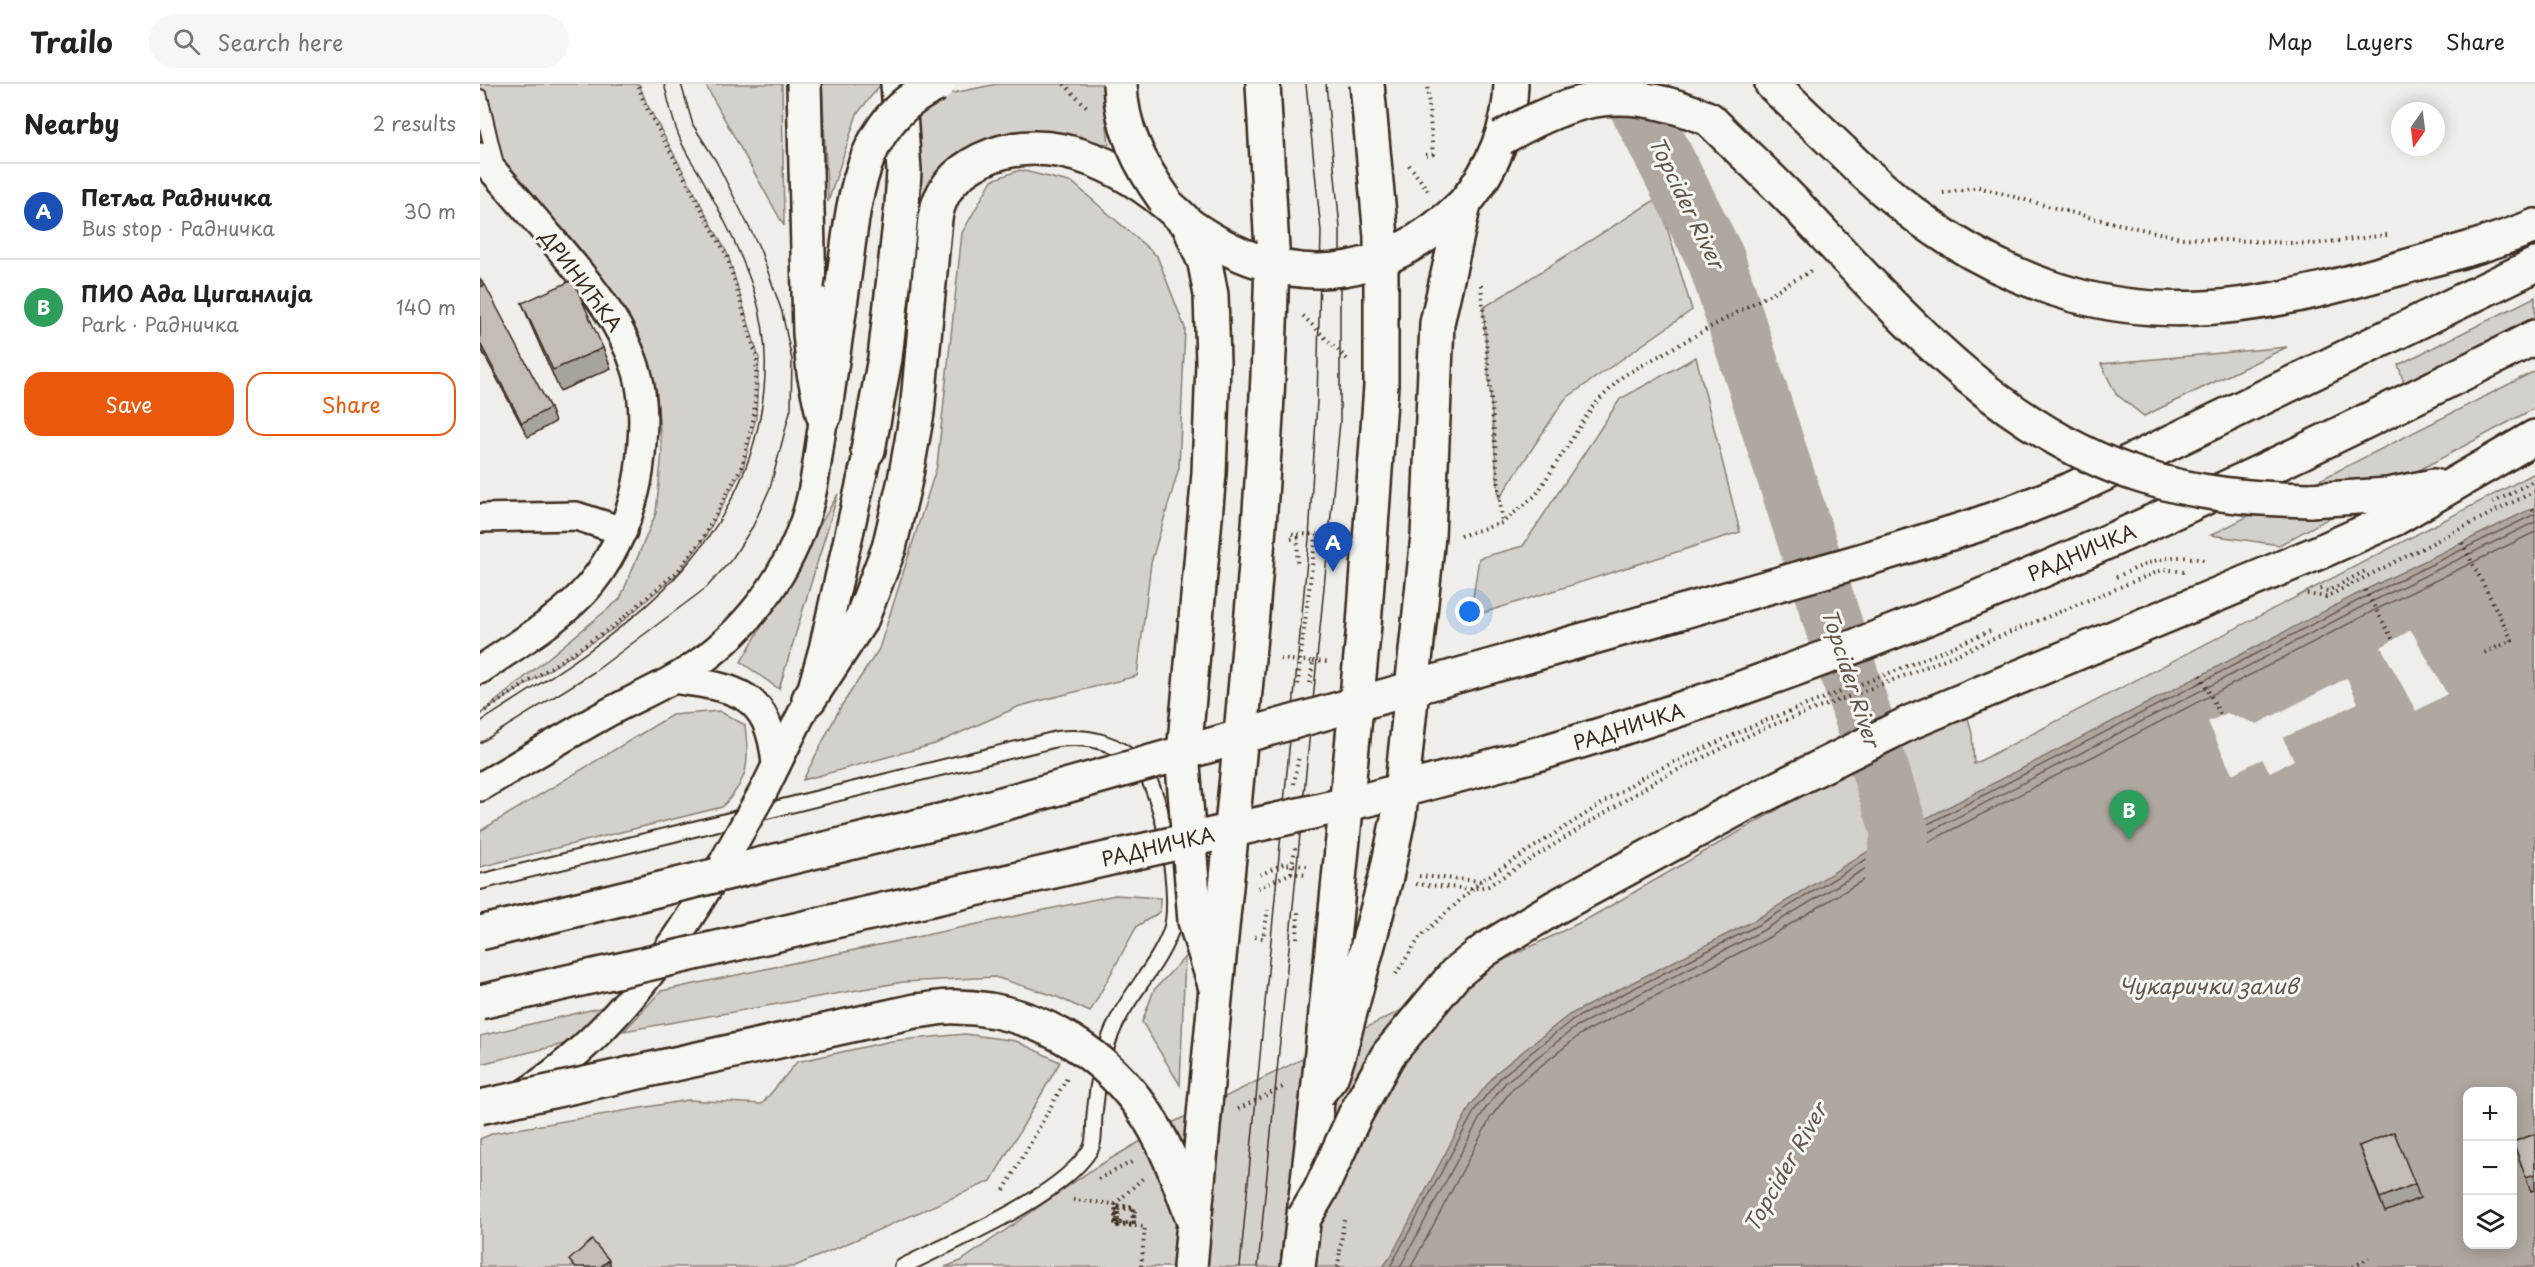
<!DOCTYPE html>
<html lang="en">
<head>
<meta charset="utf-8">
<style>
  body { margin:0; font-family:"Playpen Sans",sans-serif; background:#f6f6f6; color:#222 }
  .controls { position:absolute; right:18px; bottom:18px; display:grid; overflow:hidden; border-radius:12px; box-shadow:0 3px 15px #0003 }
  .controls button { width:54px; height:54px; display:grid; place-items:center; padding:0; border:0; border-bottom:2px solid #e0e0e0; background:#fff; color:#222; font:30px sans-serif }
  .compass { position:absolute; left:1911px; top:18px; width:54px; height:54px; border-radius:50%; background:#fff; box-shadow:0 3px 15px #0003; rotate:194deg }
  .you { position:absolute; left:990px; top:528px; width:21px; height:21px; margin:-15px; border:4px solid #fff; border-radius:50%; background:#1a73e8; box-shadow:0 0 0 9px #1a73e833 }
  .badge { display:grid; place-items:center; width:39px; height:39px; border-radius:50%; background:#ea580c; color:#fff; font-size:20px; font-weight:700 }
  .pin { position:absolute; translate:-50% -50px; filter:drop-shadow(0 2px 3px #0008) }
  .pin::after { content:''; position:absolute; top:32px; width:21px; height:18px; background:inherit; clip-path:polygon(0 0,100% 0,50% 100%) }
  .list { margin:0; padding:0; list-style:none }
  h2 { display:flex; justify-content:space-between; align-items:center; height:78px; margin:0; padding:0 24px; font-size:26px }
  h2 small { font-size:20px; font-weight:400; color:#767676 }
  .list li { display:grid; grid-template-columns:39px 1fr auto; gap:18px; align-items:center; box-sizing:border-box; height:96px; padding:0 24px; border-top:2px solid #e0e0e0 }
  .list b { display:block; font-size:22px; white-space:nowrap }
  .list p { margin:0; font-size:20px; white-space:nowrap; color:#767676 }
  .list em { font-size:20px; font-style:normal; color:#767676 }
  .actions { display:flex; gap:12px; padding:18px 24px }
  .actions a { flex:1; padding:14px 0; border:2px solid #ea580c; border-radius:18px; text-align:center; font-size:21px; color:#ea580c }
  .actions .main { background:#ea580c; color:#fff }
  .icon { flex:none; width:33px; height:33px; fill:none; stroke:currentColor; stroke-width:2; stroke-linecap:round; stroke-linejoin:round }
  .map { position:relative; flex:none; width:2055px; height:1183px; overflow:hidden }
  header { display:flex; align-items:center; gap:36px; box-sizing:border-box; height:84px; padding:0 30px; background:#fff; border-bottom:2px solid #e0e0e0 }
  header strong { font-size:28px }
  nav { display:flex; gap:33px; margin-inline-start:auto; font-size:21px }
  .search { width:420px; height:54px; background:#f6f6f6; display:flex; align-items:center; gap:15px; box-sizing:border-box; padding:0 21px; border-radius:33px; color:#767676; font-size:22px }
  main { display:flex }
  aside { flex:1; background:#fff }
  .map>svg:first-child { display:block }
  .green { fill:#d4d1cc; stroke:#887e75; stroke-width:1.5; fill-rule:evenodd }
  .water { fill:#afa8a1; stroke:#81766d; stroke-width:1.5; fill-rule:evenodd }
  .pier { fill:#efeeea }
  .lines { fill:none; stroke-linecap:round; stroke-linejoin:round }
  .shore { stroke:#695c52; stroke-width:1.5 }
  .river { stroke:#afa8a1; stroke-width:58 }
  .service-casing { stroke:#3b2a1e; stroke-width:18 }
  .minor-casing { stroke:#3b2a1e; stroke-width:32 }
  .secondary-casing { stroke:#3b2a1e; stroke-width:38 }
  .primary-casing { stroke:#3b2a1e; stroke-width:38 }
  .path { stroke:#3b2a1e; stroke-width:4; stroke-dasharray:1.5 4.5; stroke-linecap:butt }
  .service { stroke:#f6f6f2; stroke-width:14 }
  .minor { stroke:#f6f6f2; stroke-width:27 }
  .secondary { stroke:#f6f6f2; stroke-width:33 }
  .primary { stroke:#f6f6f2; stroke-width:33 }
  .tram { stroke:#3b2a1e; stroke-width:1.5 }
  .minor-bridge-casing { stroke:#3b2a1e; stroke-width:32; stroke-linecap:butt }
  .secondary-bridge-casing { stroke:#3b2a1e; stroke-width:38; stroke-linecap:butt }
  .primary-bridge-casing { stroke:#3b2a1e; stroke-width:38; stroke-linecap:butt }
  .path-bridge { stroke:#3b2a1e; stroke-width:4; stroke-dasharray:1.5 4.5; stroke-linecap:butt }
  .minor-bridge { stroke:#f6f6f2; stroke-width:27 }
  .secondary-bridge { stroke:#f6f6f2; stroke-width:33 }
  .primary-bridge { stroke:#f6f6f2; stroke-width:33 }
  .wall { fill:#a7a39d; stroke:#3b2a1e; stroke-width:1.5 }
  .shaded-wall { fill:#888480; stroke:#3b2a1e; stroke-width:1.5 }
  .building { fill:#c2bdb7; stroke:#3b2a1e; stroke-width:1.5 }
  .labels { text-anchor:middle; stroke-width:6; stroke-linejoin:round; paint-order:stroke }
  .street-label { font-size:20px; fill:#3b2a1e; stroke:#f6f6f2 }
  .water-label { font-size:21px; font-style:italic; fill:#64564c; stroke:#f6f6f2 }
</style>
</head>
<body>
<header>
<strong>Trailo</strong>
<div class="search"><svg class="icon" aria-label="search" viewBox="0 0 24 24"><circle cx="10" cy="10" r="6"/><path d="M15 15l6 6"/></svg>Search here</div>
<nav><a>Map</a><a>Layers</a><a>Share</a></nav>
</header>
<main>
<aside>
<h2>Nearby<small>2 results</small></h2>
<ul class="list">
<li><span class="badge" style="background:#1a4fb4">A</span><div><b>Петља Радничка</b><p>Bus stop · Радничка</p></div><em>30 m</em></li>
<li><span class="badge" style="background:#2e9e5b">B</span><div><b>ПИО Ада Циганлија</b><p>Park · Радничка</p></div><em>140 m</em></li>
</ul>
<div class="actions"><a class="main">Save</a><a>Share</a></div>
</aside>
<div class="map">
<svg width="2055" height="1183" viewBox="0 0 2055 1183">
  <rect width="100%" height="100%" fill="#efeeea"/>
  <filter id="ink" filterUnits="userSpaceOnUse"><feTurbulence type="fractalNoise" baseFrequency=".0167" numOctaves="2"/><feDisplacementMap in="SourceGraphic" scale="12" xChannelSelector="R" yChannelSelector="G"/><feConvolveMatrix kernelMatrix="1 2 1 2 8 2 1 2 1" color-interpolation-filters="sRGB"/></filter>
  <g filter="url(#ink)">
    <g class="green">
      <polygon points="0,0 159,0 166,18 248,171 279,274 276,334 263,384 224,455 199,488 136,543 0,630 140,515 176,429 182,368 176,304 164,269 0,68"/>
      <polygon points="225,0 302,0 304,142"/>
      <polygon points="342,0 401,0 377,30 348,118"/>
      <polygon points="517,0 622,0 629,60 532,52 474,71 433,128 435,34 464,11"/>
      <polygon points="540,86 593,99 677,172 705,244 699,384 671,479 657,592 540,622 455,660 323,696 360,624 399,565 457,382 482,149 512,96"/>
      <polygon points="1178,114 1212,226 1085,315 1019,415 1003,224"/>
      <polygon points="2055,213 2055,233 1924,299 1918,281"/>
      <polygon points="1807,263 1664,332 1636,310 1621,280"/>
      <polygon points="1216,273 1260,448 990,533 999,474 1043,462 1140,315"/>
      <polygon points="2055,287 2055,324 1799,461 1731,451"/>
      <path d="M 2055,389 L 2055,1183 L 465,1183 L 481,1177 L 613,1085 L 692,1039 L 1111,833 L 1484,618 L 1492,650 L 1494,680 ZM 1988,1008 L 2032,1008 L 2032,1160 L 1988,1160 Z"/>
      <polygon points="358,410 299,605 261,578"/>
      <path d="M 239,627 L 265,641 C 269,679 270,694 242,723 L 0,783 L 0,747 L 192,631 Z"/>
      <polygon points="635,811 680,814 680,828 657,842 610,928 575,912 515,893 423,898 144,947 181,907"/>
      <polygon points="705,873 700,1001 662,938 674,906"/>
      <polygon points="123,923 88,959 0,980 0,952"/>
      <polygon points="485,950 536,957 580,978 511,1097 313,1183 0,1183 0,1055 14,1049 208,1016 282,1020 317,978 411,957"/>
    </g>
    <path class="water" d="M 2055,423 L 2055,1183 L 903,1183 L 911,1172 L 991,1021 L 1017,988 L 1089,931 L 1275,836 L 1420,748 L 1885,506 ZM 1988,1008 L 2032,1008 L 2032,1160 L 1988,1160 Z"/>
    <g class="pier">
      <polygon points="1931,546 1967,610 1936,627 1901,563"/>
      <polygon points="1867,594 1878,619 1803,654 1814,676 1790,688 1782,675 1752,690 1728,638 1747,629 1777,640"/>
    </g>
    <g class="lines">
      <g class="shore">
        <polyline points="910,1183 996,1024 1021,993 1092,936 1278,841 1423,753 1887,512 2055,430"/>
        <polyline points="920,1183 1003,1028 1026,998 1097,942 1282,847 1426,760 1891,518 2055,438"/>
        <polyline points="931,1183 1011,1033 1033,1004 1101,950 1286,855 1431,767 1895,526 2055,448"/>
      </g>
      <polyline class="river" points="1147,0 1236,175 1420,748 1408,826"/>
      <defs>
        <g id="service">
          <polyline points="0,13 17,85"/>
          <path d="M 0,798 L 577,655 C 608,651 638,658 660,682 C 683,706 703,818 690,849 C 675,888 641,917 628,959 C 621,980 617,1004 615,1026 C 613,1037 616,1057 610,1066 C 580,1114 473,1157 422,1183"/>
        </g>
        <g id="minor">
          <path d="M 0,73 C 24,98 46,125 69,152 C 104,193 141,235 157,288 C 166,320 163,356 159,388 C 153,427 136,469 111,500 C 82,535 37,560 0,586"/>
          <polyline points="0,434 96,432 143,447"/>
          <path d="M 193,595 C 256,604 289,607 296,680"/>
          <path d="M 0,703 C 41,679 81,655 122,632 C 150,616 180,604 207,587 C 261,552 305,497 325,435 C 336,402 338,366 344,332"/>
          <polyline points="284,706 329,615 343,565 388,366"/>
          <path d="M 42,1011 C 131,953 190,870 242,780"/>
        </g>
        <g id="secondary">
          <polyline points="324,0 330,249 334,289 343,330"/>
          <polyline points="783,0 792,166"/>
          <polyline points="388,366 405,274 422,121 424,87 418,0"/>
        </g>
        <g id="primary">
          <polyline points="1292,0 1362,67"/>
          <path d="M 984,120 C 1012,85 1030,45 1031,0"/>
          <path d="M 1594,211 C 1706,242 1813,215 1921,184 C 1966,171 2011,160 2055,142"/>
          <polyline points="344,332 362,207"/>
          <polyline points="1830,416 1908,411 1954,402"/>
          <polyline points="1842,467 1914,435 2055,353"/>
          <polyline points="1047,572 1383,476 1494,442 1536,427 1592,405 1681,363 2055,181"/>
          <path d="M 329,615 L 382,534 L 409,464 L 425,396 L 437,329 L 455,134 C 460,106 475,89 501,76 C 574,41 658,89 709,141"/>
          <path d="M 1061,669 C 1406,568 1734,416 2055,253"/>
          <polyline points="725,1021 736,904"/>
          <polyline points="710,1183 714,1138"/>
          <polyline points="818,1183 838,1009"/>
        </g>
      </defs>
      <use href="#service" class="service-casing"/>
      <use href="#minor" class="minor-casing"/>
      <use href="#secondary" class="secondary-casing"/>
      <use href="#primary" class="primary-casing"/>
      <g class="path">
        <polyline points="584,0 609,25"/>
        <polyline points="946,71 953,70 947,0"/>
        <polyline points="929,81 950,109"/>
        <polyline points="1463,109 1498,103 1608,133 1701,154 1833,160 1907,151"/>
        <polyline points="1001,201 1022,439"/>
        <polyline points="823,232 867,275"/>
        <polyline points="2013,419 2055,396"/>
        <polyline points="2052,425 2055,429"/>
        <polyline points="812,450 858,451"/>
        <polyline points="980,452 1022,439 1056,411 1113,322 1143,292 1333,186"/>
        <polyline points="811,455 818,454 817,482"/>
        <polyline points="1982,459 2032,556 2002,570"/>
        <path d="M 1636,493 C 1674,477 1686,467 1728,477"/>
        <polyline points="1840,505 1848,507 1887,486"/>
        <polyline points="1885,506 1913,556"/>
        <polyline points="1827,510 1846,513 2055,407"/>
        <polyline points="800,575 820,577 818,602"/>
        <polyline points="833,577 847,578"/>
        <polyline points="1720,591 1741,632"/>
        <polyline points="830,599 833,577 820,577 836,451"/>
        <polyline points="0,630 135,541 198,487 223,454 262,382 274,333 277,274 247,172 164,19 158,0"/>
        <polyline points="814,700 819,671"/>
        <polyline points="811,789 815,764"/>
        <polyline points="780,791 803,780 827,782"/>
        <polyline points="939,792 1001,797 1168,690 1282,638 1420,585 1510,547"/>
        <polyline points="936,800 992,805 1008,802 1179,695 1282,645 1421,593 1684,485 1704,488"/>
        <polyline points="778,804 811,789 827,791"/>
        <polyline points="775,853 783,854 788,826"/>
        <polyline points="817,854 818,828"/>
        <polyline points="916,890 940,853 1001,797"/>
        <polyline points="758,1025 805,1002"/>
        <polyline points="618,1095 654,1077"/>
        <polyline points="524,1106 587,994"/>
        <polyline points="593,1116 635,1120 663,1094"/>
        <polyline points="635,1120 635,1139 653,1139"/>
        <polyline points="655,1142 665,1143 661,1183"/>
        <polyline points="858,1183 860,1167"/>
        <polyline points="1873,1183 1889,1174"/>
      </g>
      <use href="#service" class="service"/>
      <use href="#minor" class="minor"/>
      <use href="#secondary" class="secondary"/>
      <use href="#primary" class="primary"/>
      <g class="tram">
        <path d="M 0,638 C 121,561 251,486 280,333 C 288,292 287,248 274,207 C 261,168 243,133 223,96 C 215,82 204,68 199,52 C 192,36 189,17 184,0"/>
        <polyline points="0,659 114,588 226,504 252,475 273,442 290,404 311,324 312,276 302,228 280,165 236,77 213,41 201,0"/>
        <polyline points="760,1183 829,455 837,317 841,147 826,0"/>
        <polyline points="778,1183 860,338 860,144 846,0"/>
      </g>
      <defs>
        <polyline id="minor-bridge" points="245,775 284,706"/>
        <g id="secondary-bridge">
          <path d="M 736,904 C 760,658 788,413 792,166"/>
          <polyline points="838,1009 884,541 901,302 901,153 887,0"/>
        </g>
        <g id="primary-bridge">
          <path d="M 640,0 C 641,44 660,81 685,116"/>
          <path d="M 1022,54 C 1098,10 1147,0 1229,35 C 1260,66 1292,95 1322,127 C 1420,231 1520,347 1661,392 C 1716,410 1772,415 1830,416"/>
          <path d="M 1362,67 C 1429,134 1502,185 1594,211"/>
          <polyline points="709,141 725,179 731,211 733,279 729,389 703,681 715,837 736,904"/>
          <path d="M 709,141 C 805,209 900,201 984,120"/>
          <path d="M 362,207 C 374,128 373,37 458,0"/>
          <polyline points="0,849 472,734 1047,572"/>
          <polyline points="0,918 889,715 1061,669"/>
          <polyline points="838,1009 851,993 858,973 906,793 919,730 948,452 957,239 984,120"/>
          <path d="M 0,1023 L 435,927 C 449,926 463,922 476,923 C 550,924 617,963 660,1021 C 685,1055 700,1099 714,1138"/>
          <polyline points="715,1130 725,1021"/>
          <polyline points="824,1134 840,1107 875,1031 908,971 975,890 1005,866 1074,824 1262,722 1431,638 1842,467"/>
        </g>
      </defs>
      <use href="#minor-bridge" class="minor-bridge-casing"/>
      <use href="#secondary-bridge" class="secondary-bridge-casing"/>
      <use href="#primary-bridge" class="primary-bridge-casing"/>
      <g class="path-bridge">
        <polyline points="653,1139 652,1122 636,1122 636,1139 653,1139 653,1123 636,1122 636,1140 654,1140 654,1123 637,1124 637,1140 654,1141 654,1124 638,1124 638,1141 654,1141 655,1125 639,1125 638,1142 655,1142"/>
        <polyline points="860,1167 864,1136"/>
      </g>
      <use href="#minor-bridge" class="minor-bridge"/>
      <use href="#secondary-bridge" class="secondary-bridge"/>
      <use href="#primary-bridge" class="primary-bridge"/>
    </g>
    <g class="wall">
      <polygon points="0,194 70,324 75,338 48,353 0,263"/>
      <polygon points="42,219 123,264 131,284 80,307 50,239"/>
      <polygon points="2055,1050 2055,1106 2051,1107 2033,1058"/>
      <polygon points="1879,1062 1935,1100 1940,1114 1905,1128"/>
    </g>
    <polygon class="shaded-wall" points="129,1176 131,1183 120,1183"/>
    <g class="building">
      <polygon points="93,196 123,264 73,286 42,219"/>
      <polygon points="5,201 70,324 42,339 0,259 0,203"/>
      <polygon points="1914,1048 1935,1100 1900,1114 1879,1062"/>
      <polygon points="2055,1050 2055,1090 2046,1093 2033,1058"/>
      <polygon points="112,1156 129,1176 120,1183 95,1183 89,1176"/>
    </g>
  </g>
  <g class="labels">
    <g class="street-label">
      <text transform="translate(101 197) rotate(53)" y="7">ДРИНИЋКА</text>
      <text transform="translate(1602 469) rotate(-23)" y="7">РАДНИЧКА</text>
      <text transform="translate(1149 643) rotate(-17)" y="7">РАДНИЧКА</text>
      <text transform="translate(678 763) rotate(-13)" y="7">РАДНИЧКА</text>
    </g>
    <g class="water-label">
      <text transform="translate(1206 119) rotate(64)" y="7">Topcider River</text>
      <text transform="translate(1370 594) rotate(72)" y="7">Topcider River</text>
      <text x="1728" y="910">Чукарички залив</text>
      <text transform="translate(1306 1084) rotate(-60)" y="7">Topcider River</text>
    </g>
  </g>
</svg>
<div class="controls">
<button>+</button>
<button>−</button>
<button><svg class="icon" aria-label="layers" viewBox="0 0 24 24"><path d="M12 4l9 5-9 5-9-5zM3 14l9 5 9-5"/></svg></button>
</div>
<svg class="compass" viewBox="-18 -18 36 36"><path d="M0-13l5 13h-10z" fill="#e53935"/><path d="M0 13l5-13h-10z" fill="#767676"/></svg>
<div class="you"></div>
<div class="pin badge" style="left:853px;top:488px;background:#1a4fb4">A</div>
<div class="pin badge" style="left:1649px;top:756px;background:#2e9e5b">B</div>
</div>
</main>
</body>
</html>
